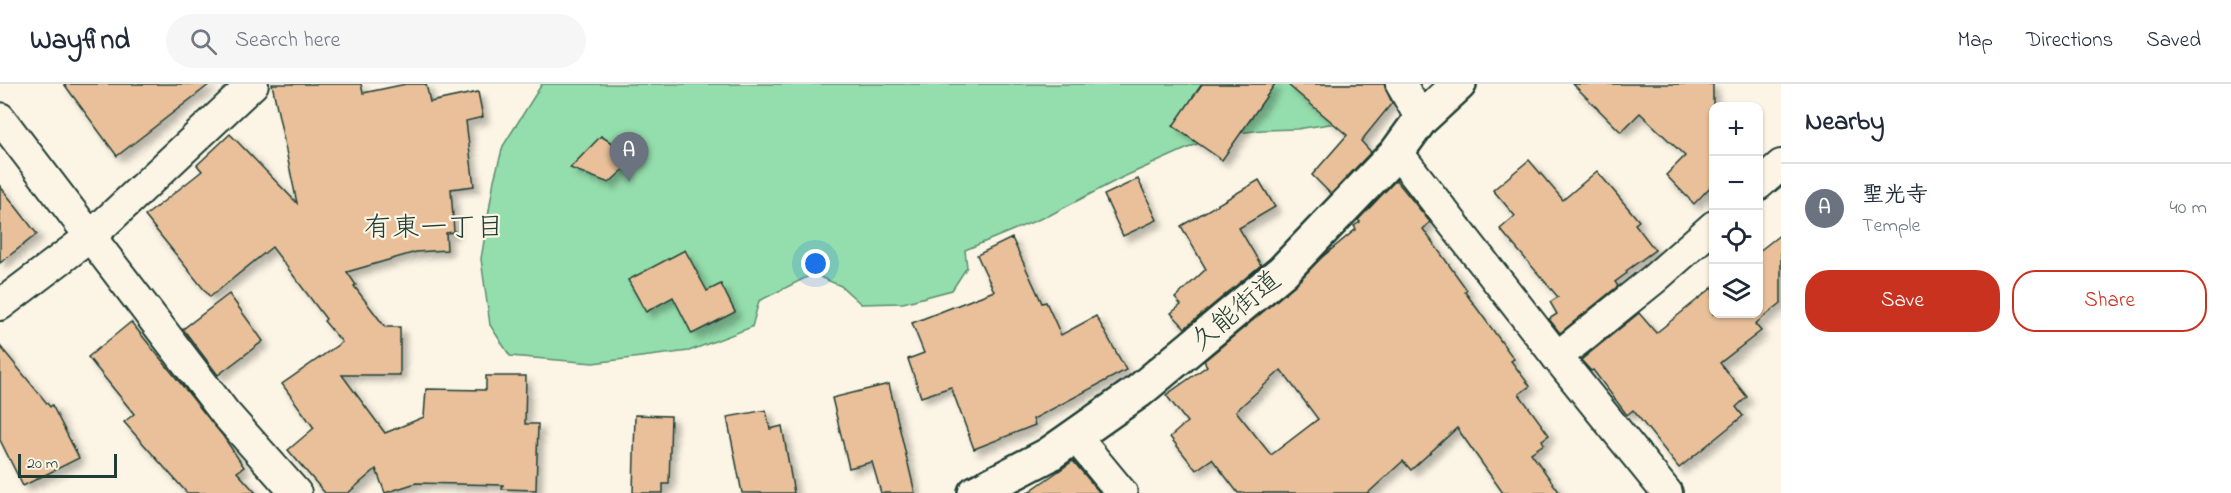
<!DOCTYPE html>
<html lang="en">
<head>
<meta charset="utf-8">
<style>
  body { margin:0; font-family:"Indie Flower","Klee One",sans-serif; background:#f6f6f7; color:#1f2937 }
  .controls { position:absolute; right:18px; top:18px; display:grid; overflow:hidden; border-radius:12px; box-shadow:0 2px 4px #0004 }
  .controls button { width:54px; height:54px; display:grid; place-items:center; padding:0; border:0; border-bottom:2px solid #e0e1e3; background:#fff; color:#1f2937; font:30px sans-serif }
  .scale { position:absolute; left:18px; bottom:15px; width:99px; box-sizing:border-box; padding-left:6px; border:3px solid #1f3d34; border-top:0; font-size:16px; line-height:21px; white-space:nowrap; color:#1f3d34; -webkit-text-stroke:4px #fcf5e5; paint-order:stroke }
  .you { position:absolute; left:816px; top:180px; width:21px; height:21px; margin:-15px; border:4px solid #fff; border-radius:50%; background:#1a73e8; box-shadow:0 0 0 9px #1a73e833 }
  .badge { display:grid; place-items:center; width:39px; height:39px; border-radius:50%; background:#c8321e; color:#fff; font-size:20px; font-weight:700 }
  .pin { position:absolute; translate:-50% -50px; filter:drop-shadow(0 2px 3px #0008) }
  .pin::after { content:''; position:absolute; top:32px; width:21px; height:18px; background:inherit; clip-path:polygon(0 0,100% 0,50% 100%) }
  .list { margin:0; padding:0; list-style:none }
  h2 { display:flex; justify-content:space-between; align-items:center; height:78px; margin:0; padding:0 24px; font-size:26px }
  h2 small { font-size:20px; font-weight:400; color:#747a83 }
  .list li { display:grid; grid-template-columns:39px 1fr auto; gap:18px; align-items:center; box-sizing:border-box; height:90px; padding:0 24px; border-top:2px solid #e0e1e3 }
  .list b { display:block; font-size:22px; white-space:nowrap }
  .list p { margin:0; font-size:20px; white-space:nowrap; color:#747a83 }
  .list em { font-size:20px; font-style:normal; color:#747a83 }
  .actions { display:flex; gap:12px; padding:18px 24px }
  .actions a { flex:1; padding:14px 0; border:2px solid #c8321e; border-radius:24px; text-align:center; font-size:21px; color:#c8321e }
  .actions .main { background:#c8321e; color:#fff }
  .icon { flex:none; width:33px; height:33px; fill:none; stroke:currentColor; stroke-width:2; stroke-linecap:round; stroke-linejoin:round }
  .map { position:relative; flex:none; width:1781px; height:409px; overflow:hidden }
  header { display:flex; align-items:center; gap:36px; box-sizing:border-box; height:84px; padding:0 30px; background:#fff; border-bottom:2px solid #e0e1e3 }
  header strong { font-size:28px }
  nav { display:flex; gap:33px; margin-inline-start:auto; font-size:21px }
  .search { width:420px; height:54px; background:#f6f6f7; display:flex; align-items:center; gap:15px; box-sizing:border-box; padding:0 21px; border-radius:33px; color:#747a83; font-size:22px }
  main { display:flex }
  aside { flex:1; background:#fff }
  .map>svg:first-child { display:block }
  .green { fill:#94ddac; stroke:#5a8d70; stroke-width:1.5 }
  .building { fill:#e9c099; stroke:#1f3d34; stroke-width:1.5; fill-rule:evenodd; filter:url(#shadow) }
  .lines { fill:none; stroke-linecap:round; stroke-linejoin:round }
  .minor-casing { stroke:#1f3d34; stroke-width:34 }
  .secondary-casing { stroke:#1f3d34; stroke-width:38 }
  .minor { stroke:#fcf5e5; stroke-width:30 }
  .secondary { stroke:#fcf5e5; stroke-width:33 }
  .labels { text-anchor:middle; stroke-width:4.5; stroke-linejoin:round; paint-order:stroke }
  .street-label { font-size:27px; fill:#1f3d34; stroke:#fcf5e5 }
  .neighbourhood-label { font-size:28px; fill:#1f3d34; stroke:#fcf5e5 }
</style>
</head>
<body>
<header>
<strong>Wayfind</strong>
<div class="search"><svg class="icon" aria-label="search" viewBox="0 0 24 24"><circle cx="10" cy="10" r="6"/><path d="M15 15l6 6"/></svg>Search here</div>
<nav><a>Map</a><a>Directions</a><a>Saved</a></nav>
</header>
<main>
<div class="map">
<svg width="1781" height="409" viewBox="0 0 1781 409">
  <defs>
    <filter id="shadow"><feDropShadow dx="5.5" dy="5.5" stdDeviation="3" flood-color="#0004"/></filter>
  </defs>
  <rect width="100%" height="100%" fill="#fcf5e5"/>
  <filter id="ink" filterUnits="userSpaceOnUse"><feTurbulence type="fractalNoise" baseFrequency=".0167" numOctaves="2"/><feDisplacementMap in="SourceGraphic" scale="12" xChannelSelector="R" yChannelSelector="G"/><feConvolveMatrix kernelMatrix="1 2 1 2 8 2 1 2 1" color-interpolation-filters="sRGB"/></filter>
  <g filter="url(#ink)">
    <polygon class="green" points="542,0 1378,0 1356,36 1297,45 1262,46 1215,52 1121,94 1052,130 965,166 967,183 952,206 903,219 861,220 841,202 813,190 759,217 752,243 689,267 593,279 510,272 490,241 481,175 494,96 503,62"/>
    <g class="building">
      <polygon points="64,0 210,0 117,72"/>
      <polygon points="272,0 361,0 363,9 406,0 426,0 430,18 478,8 483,33 466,37 474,102 451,105 454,148 446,149 447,166 416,168 347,188 356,201 354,202 385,243 400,243 400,291 342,291 385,349 424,333 426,305 486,306 486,292 526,292 525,340 538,340 536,406 502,405 503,401 416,399 385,409 376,385 348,409 325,409 288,366 314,344 282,300 342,258 324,237 326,235 272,163 210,213 145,132 202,87 197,81 230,50 297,119"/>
      <polygon points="1202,0 1275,0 1222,76 1173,42"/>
      <polygon points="1287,0 1384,0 1392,19 1361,57 1371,68 1331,110 1312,91 1347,51"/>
      <polygon points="1573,0 1713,0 1713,100 1694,120 1666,91 1685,72 1640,29 1621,48"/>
      <polygon points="601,52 624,67 623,86 609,99 570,84"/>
      <polygon points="1529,76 1563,116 1597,87 1639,137 1635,140 1655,166 1626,187 1627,189 1615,198 1618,202 1560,249 1549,235 1557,230 1550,218 1558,213 1500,145 1515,132 1493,106"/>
      <polygon points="1138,95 1157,136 1123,152 1104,111"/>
      <polygon points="1259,96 1275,123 1239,144 1261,181 1185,244 1171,229 1181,221 1175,214 1206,185 1181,142"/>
      <path d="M 1396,96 L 1430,138 L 1423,145 L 1467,206 L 1465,208 L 1514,275 L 1511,277 L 1530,302 L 1519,310 L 1549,351 L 1542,356 L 1544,360 L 1531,369 L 1560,409 L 1503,409 L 1457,344 L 1411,386 L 1403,377 L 1368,409 L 1238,409 L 1212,375 L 1196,386 L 1170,353 L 1187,338 L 1166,311 L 1207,282 L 1204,277 L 1295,201 L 1321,174 L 1356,145 L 1354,142 L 1360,138 L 1358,136 ZM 1281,286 L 1318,335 L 1271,371 L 1236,327 Z"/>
      <polygon points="0,102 37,150 0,179"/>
      <polygon points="1781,150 1781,219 1755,240 1761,247 1720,279 1747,313 1736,323 1743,332 1679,384 1633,326 1627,331 1593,286 1591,287 1581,276 1639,229 1656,249 1713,203 1713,230 1758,230 1758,168"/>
      <polygon points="1012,154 1042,219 1046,218 1061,251 1096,232 1126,286 1033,335 1035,341 974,365 951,303 921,313 908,275 924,269 912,239 994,207 977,171"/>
      <polygon points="685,166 707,207 721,200 735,228 692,250 673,213 646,228 628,196"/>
      <polygon points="229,210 263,257 218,291 183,245"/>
      <polygon points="131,238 223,352 244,383 237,388 256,409 187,409 124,338 134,330 88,273"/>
      <polygon points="0,262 50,323 52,321 79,374 23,402 0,356"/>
      <polygon points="889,300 915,409 881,409 872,378 849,384 832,314"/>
      <polygon points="766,326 770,345 782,342 794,409 742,409 727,333"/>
      <polygon points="635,331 671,332 669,400 663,400 663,409 633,409"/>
      <polygon points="1073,377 1100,409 1027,409 1063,384"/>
    </g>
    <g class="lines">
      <defs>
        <g id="minor">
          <polyline points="1401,0 1421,35"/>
          <polyline points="0,34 225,329 296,409"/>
          <polyline points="1397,68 1557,273 1667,409"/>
          <polyline points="1758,101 1781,81"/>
          <polyline points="0,221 91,152 253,0"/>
          <polyline points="1557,273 1654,195 1714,142"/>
          <polyline points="1075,352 1122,409"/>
        </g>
        <polyline id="secondary" points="975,409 1048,371 1139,307 1283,187 1397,68 1421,35 1459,0"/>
      </defs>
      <use href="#minor" class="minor-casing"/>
      <use href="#secondary" class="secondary-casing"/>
      <use href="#minor" class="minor"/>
      <use href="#secondary" class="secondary"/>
    </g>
  </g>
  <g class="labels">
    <g class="street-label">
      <text transform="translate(1235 226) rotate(-40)" y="9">久能街道</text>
    </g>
    <g class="neighbourhood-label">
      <text x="434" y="152">有東一丁目</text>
    </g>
  </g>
</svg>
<div class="controls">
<button>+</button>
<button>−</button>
<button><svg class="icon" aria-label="locate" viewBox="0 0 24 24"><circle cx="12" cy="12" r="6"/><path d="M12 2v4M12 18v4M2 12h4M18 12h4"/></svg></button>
<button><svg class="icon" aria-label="layers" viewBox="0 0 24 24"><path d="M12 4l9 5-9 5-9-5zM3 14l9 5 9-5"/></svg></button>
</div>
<div class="scale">20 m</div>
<div class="you"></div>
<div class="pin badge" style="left:629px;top:98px;background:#6b7280">A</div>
</div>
<aside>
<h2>Nearby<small></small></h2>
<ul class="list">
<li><span class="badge" style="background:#6b7280">A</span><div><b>聖光寺</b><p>Temple</p></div><em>40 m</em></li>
</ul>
<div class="actions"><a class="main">Save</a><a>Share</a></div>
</aside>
</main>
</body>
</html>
